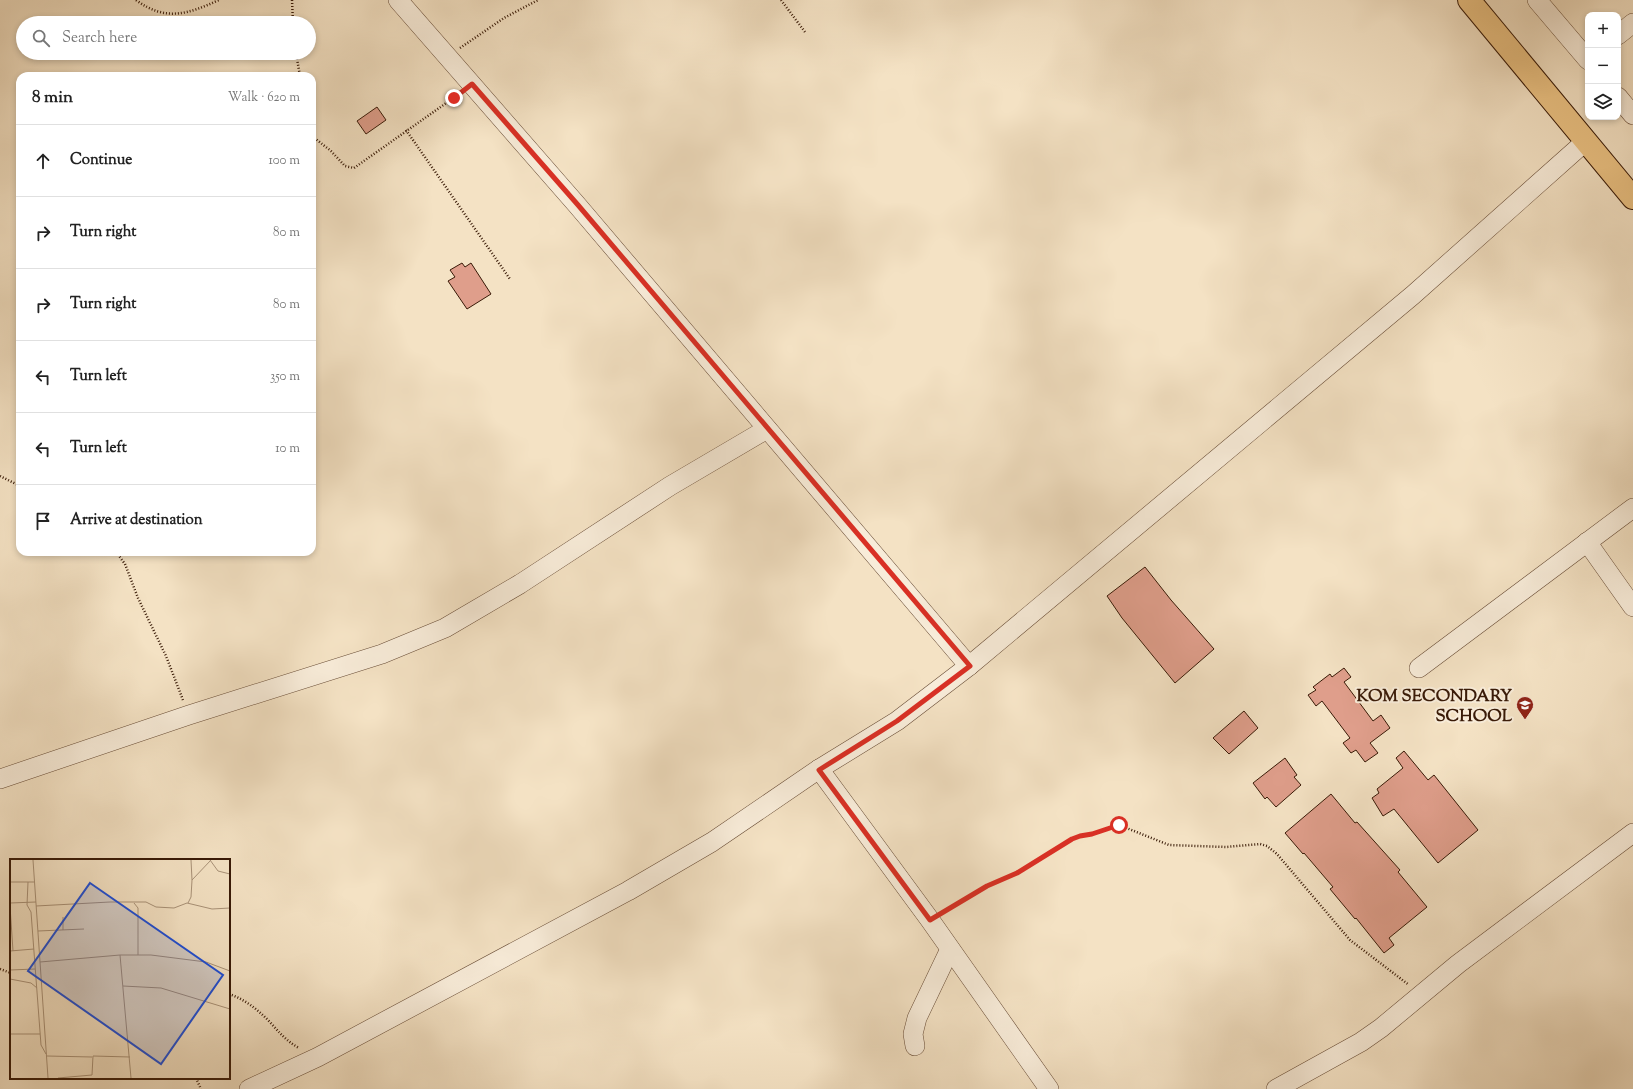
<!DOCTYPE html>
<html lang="en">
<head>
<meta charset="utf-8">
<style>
  body { margin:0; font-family:"Sorts Mill Goudy",serif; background:#f6f6f6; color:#222 }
  .controls { position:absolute; right:12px; top:12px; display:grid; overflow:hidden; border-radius:8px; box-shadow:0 2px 6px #0003 }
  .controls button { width:36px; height:36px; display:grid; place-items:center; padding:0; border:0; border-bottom:1px solid #e0e0e0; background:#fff; color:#222; font:20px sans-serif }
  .stop { position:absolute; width:12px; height:12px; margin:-9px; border:3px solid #d93025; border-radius:50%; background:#fff }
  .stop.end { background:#d93025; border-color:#fff; box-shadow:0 1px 4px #0008 }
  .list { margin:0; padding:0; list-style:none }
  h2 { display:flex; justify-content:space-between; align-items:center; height:52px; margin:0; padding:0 16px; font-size:17px }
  h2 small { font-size:13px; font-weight:400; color:#767676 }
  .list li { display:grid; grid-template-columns:26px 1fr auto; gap:12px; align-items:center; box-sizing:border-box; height:72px; padding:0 16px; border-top:1px solid #e0e0e0 }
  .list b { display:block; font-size:15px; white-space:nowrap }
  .list em { font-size:13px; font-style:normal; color:#767676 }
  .icon { flex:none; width:22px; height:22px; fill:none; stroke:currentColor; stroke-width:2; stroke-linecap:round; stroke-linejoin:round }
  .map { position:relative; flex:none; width:1633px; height:1089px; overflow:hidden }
  .search { position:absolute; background:#fff; box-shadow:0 2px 6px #0003; left:16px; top:16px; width:300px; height:44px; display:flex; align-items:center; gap:10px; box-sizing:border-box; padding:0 14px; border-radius:22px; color:#767676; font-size:15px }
  .panel { position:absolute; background:#fff; box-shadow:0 2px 6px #0003; left:16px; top:72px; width:300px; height:484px; border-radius:12px }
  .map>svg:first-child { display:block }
  .building { fill:#df9e8b; stroke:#391a07 }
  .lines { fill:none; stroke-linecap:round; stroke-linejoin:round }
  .minor-casing { stroke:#684c36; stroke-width:20 }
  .major-casing { stroke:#391a07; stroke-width:24 }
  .path { stroke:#391a07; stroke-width:2.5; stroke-dasharray:1 2; stroke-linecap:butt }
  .minor { stroke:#f8ecd9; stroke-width:19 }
  .major { stroke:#eac182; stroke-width:22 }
  .route { stroke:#d93025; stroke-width:5 }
  .labels { text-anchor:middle; stroke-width:4; stroke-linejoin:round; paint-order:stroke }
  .poi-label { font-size:17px; font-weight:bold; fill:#391a07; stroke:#f8ecd9; text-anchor:end }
  .inset-road { fill:none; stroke:#a99278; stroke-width:1 }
  .view { fill:#1d4ed8; fill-opacity:0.15; stroke:#1d4ed8; stroke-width:2 }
  .inset-edge { fill:none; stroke:#391a07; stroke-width:2 }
</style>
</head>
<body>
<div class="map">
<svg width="1633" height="1089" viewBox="0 0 1633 1089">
  <rect width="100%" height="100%" fill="#f4e2c4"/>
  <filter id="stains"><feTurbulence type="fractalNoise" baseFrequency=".005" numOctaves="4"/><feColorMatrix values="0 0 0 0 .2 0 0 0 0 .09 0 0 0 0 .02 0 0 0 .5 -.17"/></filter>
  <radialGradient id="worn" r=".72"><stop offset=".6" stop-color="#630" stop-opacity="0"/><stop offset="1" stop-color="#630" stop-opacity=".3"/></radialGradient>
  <g class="building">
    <polygon points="377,107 386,120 366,134 357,121"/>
    <polygon points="462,263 465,267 471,263 491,294 467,309 448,281 455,277 450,270"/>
    <polygon points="1145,567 1171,600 1214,649 1175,683 1122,618 1107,596"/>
    <polygon points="1344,668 1351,677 1344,682 1373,721 1381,715 1390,728 1370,743 1378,753 1365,762 1356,750 1351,753 1343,743 1350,738 1322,701 1316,706 1308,695 1316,690 1313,687 1330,674 1332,677"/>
    <polygon points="1244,711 1258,728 1229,754 1213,738"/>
    <polygon points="1404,751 1428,780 1434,775 1478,830 1438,863 1394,809 1383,816 1372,798 1379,793 1377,789 1403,768 1396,758"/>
    <polygon points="1285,758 1297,775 1294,777 1301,785 1276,807 1267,797 1265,799 1253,783"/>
    <polygon points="1331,794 1355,823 1357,822 1400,870 1398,872 1427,907 1389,938 1394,945 1384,953 1356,918 1355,919 1330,889 1333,887 1304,853 1303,854 1285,833"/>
  </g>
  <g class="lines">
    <defs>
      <g id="minor">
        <polyline points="398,0 577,205 969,666"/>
        <polyline points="1537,0 1588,60"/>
        <polyline points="1618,35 1633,23"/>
        <polyline points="1618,97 1633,115"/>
        <polyline points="1587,542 1633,607"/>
        <polyline points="1419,668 1633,508"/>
        <polyline points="819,769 930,920 1049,1089"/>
        <polyline points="0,779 189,715 382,654 445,628 520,584 670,486 767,429"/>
        <polyline points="915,1046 913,1034 917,1018 950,949"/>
        <polyline points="249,1089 318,1057 628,891 712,842 819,769 897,721 969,666 1413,295 1586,141"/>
        <polyline points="1276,1089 1361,1042 1381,1028 1458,964 1633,833"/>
      </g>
      <polyline id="major" points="1469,0 1633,198"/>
    </defs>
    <use href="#minor" class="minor-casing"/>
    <use href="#major" class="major-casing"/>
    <g class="path">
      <path d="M 136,0 C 166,22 188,14 219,0"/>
      <polyline points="292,0 293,23"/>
      <polyline points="781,0 805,32"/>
      <polyline points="460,48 504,18 538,0"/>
      <polyline points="296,53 300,76"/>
      <polyline points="406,130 510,279"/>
      <polyline points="312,136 331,151 345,166 354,168 459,94"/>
      <polyline points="0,476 20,486"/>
      <polyline points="116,552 125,564 138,598 166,656 183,700"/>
      <path d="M 944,912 L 987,886 L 1017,873 L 1072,839 C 1079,836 1085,836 1091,834 C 1101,832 1109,826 1119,825 L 1169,845 L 1226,847 L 1260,844 L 1267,846 L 1277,854 L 1350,940 L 1409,985"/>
      <polyline points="0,969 11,973"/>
      <path d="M 229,994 C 244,999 257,1009 268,1020 C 278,1031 286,1041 299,1048"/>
      <polyline points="196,1078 201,1089"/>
    </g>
    <use href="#minor" class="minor"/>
    <use href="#major" class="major"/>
  </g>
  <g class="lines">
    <polyline class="route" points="454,98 472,84 578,205 970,666 897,721 819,770 930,920 987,886 1017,873 1072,839 1080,836 1092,834 1119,825"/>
  </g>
  <defs>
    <symbol id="school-pin" viewBox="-11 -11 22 30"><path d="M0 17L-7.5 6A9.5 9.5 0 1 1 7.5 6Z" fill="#8f2418" stroke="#f8ecd9"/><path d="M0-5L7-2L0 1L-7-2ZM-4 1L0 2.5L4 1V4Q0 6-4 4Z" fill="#fff"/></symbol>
  </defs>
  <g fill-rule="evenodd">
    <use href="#school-pin" x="1515" y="695" width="20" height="27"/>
  </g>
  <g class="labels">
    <g class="poi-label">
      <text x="1512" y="701">KOM SECONDARY<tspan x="1512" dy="20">SCHOOL</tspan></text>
    </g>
  </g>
  <g transform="translate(10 859)">
    <rect width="220" height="220" fill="#f4e2c4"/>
    <path class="inset-road" d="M 23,1 L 38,219M 181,1 L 182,21M 200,1 L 208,12 L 220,15M 0,23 L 24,23M 18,23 L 17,46 L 21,53 L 31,186 L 36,195M 0,44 L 26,43M 124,44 L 128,49 L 128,96M 178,44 L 181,38 L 182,21 L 201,1M 0,47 L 3,92M 26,47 L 100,43 L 136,43 L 146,48 L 164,49 L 177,44 L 202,50 L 220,49M 53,58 L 53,71M 28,72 L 74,70M 0,92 L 24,90M 110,96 L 121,219M 30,103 L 110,96 L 141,96 L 196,103 L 220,112M 0,111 L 25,110M 0,120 L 21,124 L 27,129M 113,127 L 151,129 L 220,150M 0,175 L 30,175M 37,197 L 82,198M 48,219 L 82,216 L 83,197 L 120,198"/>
    <path class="view" d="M 80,24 L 213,116 L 151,205 L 18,112 Z"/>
    <rect width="220" height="220" class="inset-edge"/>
  </g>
  <rect width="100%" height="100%" filter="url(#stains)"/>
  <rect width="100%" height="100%" fill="url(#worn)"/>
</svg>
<div class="controls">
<button>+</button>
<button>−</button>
<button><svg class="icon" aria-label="layers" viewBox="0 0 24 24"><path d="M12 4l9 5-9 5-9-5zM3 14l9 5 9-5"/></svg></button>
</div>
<div class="stop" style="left:1119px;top:825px"></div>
<div class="stop end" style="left:454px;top:98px"></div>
<div class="search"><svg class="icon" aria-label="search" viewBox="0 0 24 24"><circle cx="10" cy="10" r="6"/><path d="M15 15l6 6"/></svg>Search here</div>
<section class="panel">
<h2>8 min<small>Walk · 620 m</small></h2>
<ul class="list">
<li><svg class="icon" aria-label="ahead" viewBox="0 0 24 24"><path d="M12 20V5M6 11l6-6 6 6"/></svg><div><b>Continue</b></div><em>100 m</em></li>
<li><svg class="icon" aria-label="right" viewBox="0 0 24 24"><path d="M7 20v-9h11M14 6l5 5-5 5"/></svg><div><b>Turn right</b></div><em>80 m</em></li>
<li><svg class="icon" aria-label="right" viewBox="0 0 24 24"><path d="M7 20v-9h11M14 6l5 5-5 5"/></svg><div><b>Turn right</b></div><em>80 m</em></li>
<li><svg class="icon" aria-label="left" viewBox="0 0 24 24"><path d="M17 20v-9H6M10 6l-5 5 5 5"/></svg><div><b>Turn left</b></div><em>350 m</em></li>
<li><svg class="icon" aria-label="left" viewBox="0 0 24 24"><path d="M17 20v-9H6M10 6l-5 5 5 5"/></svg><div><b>Turn left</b></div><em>10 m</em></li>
<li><svg class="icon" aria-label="arrive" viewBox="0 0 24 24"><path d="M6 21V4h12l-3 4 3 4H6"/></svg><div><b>Arrive at destination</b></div></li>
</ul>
</section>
</div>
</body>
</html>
